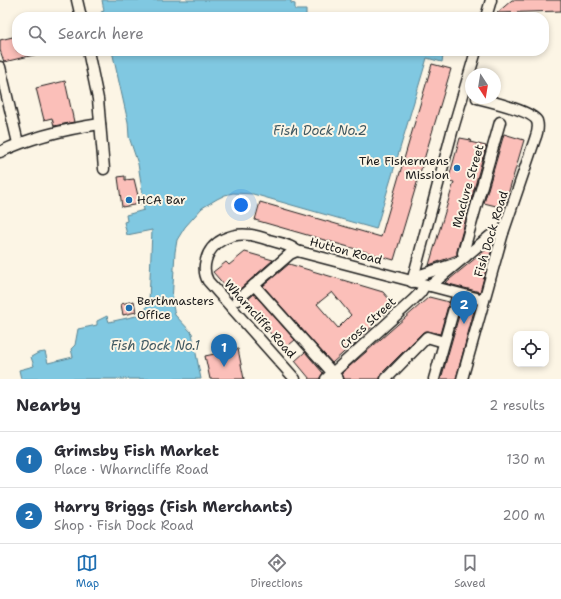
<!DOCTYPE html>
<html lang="en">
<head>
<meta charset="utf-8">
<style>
  body { margin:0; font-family:"Shantell Sans",sans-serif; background:#f2f2f3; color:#2b2b33 }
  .controls { position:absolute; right:12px; bottom:12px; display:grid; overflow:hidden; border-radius:8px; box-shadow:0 2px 6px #0003 }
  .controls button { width:36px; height:36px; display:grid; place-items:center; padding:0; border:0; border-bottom:1px solid #e1e1e2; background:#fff; color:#2b2b33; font:20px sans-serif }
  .compass { position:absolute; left:465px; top:68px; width:36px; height:36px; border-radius:50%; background:#fff; box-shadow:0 2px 6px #0003; rotate:168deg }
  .you { position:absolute; left:241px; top:205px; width:14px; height:14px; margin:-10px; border:3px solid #fff; border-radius:50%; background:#1a73e8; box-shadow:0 0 0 6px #1a73e833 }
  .badge { display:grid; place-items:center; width:26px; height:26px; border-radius:50%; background:#1f6fb2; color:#fff; font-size:13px; font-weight:700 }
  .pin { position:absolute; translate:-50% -33px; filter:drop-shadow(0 1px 2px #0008) }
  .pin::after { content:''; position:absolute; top:21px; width:14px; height:12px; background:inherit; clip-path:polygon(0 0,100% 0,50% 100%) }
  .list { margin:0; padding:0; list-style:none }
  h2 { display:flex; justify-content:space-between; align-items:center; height:52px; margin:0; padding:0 16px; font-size:17px }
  h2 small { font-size:13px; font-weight:400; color:#7c7c81 }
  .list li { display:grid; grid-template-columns:26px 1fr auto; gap:12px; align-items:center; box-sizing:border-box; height:56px; padding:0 16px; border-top:1px solid #e1e1e2 }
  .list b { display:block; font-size:15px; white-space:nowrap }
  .list p { margin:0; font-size:13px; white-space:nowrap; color:#7c7c81 }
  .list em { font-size:13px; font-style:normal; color:#7c7c81 }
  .icon { flex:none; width:22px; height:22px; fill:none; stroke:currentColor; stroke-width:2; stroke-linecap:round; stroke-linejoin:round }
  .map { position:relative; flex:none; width:561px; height:379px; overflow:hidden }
  .search { position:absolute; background:#fff; box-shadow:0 2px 6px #0003; left:12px; right:12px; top:12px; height:44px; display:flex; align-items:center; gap:10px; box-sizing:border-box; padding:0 14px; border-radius:16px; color:#7c7c81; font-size:15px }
  .sheet { height:164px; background:#fff }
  nav { display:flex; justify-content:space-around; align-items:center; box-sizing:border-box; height:56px; border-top:1px solid #e1e1e2; background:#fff; font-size:11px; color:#7c7c81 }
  nav a { display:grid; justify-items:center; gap:2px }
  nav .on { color:#1f6fb2 }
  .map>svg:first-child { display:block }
  .water { fill:#80c8e1; stroke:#588392 }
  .building { fill:#fbbfb9; stroke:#1c1c1c; fill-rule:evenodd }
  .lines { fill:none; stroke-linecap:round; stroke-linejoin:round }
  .minor-casing { stroke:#1c1c1c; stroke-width:13 }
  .minor { stroke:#fcf5e5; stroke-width:10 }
  .poi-dot { fill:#1f6fb2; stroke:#fcf5e5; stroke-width:1.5 }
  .labels { text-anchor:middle; stroke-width:4; stroke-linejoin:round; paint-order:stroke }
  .poi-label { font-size:12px; fill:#1c1c1c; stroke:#fcf5e5; text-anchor:start }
  .street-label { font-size:12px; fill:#1c1c1c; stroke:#fcf5e5 }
  .water-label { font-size:13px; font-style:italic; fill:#3f5861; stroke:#fcf5e5 }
</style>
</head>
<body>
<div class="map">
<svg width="561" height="379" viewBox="0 0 561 379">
  <rect width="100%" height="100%" fill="#fcf5e5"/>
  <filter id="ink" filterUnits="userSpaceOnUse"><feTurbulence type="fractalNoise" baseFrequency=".025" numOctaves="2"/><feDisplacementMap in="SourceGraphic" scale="8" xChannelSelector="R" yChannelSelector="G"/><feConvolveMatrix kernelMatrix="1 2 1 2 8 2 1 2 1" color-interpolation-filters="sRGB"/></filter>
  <g filter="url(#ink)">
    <g class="water">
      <polygon points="102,0 291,0 291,3 295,4 295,10 306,10 306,17 103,17 101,12 104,11"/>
      <polygon points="112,51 386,51 441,54 443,56 442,62 427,58 376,229 253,194 233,193 225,195 217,199 202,208 185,227 177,240 175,252 172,302 175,315 192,333 201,379 21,379 19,370 34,366 31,357 38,353 45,352 48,363 73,357 71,349 75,345 78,329 97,325 97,321 107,316 109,322 136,316 144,312 149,302 152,230 127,235 124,222 127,221 126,215 144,210 143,204 144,202 138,164 129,137 128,122"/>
    </g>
    <g class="building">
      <polygon points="512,0 561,0 561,11 497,13"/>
      <polygon points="17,36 17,51 38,51 38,54 4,62 0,50 0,40"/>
      <polygon points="432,64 451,69 394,260 255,220 260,202 381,237"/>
      <polygon points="65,81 74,122 54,126 52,118 44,120 36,88"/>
      <polygon points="504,134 524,140 504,208 484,203"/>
      <polygon points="460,138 471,140 470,142 486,146 457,251 457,255 429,265 454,182 448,181"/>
      <polygon points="125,176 125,180 134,179 140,204 122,207 118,177"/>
      <polygon points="493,244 480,292 445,283"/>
      <polygon points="245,252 273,260 233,295 213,272 226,262 229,265"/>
      <path d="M 289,264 L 383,292 L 395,306 L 384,315 L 379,310 L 369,319 L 374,325 L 332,363 L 263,286 ZM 332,292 L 351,315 L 338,328 L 317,304 Z"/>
      <polygon points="254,294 295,340 284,349 244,303"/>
      <polygon points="429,297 449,302 440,334 428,331 423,332 381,374 380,379 344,379 342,373"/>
      <polygon points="134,301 136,312 123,315 121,304"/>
      <polygon points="462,305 475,307 456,379 441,379"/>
      <polygon points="238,349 244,379 210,379 205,356"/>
      <polygon points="305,352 323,373 319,379 310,379 295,361"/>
    </g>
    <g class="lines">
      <defs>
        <g id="minor">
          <polyline points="77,0 81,17"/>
          <polyline points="486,17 491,0"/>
          <polyline points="88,51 98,99 104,169"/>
          <polyline points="0,67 18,143"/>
          <path d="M 0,152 C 31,137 66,129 100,124"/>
          <polyline points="465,257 463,253 500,122"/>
          <polyline points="414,277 454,264"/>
          <polyline points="412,282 452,132 476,51"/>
          <polyline points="254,285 338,379"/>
          <polyline points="430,286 490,236 496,233 503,233"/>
          <polyline points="237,300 290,254 297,251"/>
          <path d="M 295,379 L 208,281 C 204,274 204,267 206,260 C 211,241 232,232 251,235 C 257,236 263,238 269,240 C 279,243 289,244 297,251 L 484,300"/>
          <polyline points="326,379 413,300 420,293 425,285"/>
          <polyline points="386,379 427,337 444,342"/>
          <polyline points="434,379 458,294"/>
          <path d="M 462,379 L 503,233 L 535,139 C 537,134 539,127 537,121 C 532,111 489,101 477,98"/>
        </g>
      </defs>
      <use href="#minor" class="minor-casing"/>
      <use href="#minor" class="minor"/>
    </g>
  </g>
  <g class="poi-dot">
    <circle cx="457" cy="168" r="4"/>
    <circle cx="129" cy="200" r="4"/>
    <circle cx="129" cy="308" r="4"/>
  </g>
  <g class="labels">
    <g class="poi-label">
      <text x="449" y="165" text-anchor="end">The Fishermens<tspan x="449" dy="14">Mission</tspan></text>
      <text x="137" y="204">HCA Bar</text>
      <text x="137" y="305">Berthmasters<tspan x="137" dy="14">Office</tspan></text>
    </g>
    <g class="street-label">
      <text transform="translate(468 186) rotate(-74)" y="4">Maclure Street</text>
      <text transform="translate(491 234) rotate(-73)" y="4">Fish Dock Road</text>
      <text transform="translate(346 251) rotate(15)" y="4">Hutton Road</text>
      <text transform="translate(260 319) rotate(48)" y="4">Wharncliffe Road</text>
      <text transform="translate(368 323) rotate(-42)" y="4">Cross Street</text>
    </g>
    <g class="water-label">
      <text x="320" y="135">Fish Dock No.2</text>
      <text x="155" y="350">Fish Dock No.1</text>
    </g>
  </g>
</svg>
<div class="controls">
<button><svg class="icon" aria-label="locate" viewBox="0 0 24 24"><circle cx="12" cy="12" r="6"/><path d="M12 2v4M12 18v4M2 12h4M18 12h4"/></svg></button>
</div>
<svg class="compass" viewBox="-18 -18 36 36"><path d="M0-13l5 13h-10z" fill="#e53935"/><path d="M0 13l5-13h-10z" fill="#7c7c81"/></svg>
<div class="you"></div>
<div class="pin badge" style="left:224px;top:367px">1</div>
<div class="pin badge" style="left:464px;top:324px">2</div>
<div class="search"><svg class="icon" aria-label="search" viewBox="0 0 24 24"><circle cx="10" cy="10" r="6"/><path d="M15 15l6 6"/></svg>Search here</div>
</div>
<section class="sheet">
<h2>Nearby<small>2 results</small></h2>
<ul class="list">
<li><span class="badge">1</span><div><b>Grimsby Fish Market</b><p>Place · Wharncliffe Road</p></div><em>130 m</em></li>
<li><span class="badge">2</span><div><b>Harry Briggs (Fish Merchants)</b><p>Shop · Fish Dock Road</p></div><em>200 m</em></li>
</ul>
</section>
<nav>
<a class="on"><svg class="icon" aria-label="map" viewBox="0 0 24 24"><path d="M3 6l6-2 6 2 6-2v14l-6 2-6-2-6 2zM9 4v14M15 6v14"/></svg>Map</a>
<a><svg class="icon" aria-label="directions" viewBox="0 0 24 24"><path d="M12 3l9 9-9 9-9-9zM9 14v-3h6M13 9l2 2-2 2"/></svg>Directions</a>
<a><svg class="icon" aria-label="saved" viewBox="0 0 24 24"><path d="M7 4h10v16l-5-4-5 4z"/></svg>Saved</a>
</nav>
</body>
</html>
